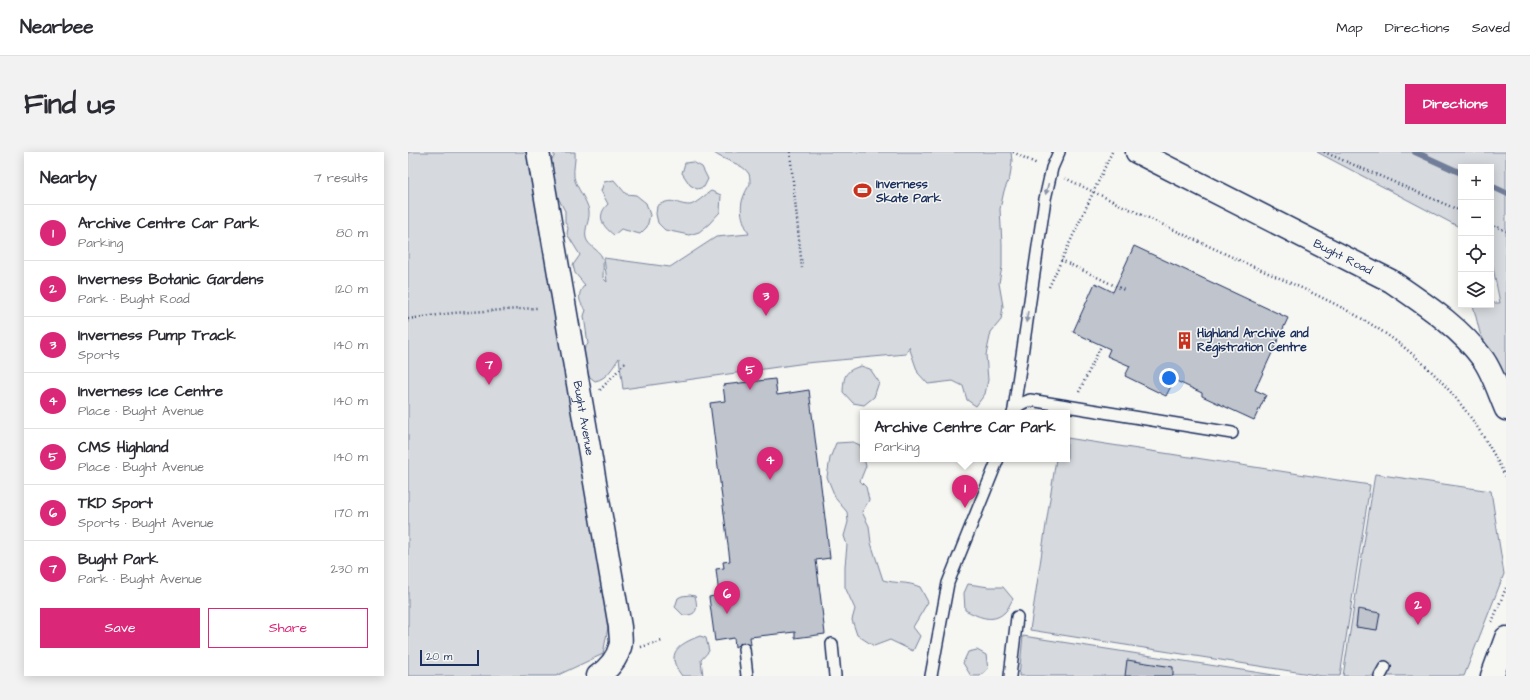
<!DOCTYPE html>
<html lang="en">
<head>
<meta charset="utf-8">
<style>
  body { margin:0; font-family:"Architects Daughter",sans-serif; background:#f2f2f3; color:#2b2b33 }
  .controls { position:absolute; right:12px; top:12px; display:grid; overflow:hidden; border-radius:0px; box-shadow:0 2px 10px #0003 }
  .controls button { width:36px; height:36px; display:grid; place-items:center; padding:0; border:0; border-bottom:1px solid #e1e1e2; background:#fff; color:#2b2b33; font:20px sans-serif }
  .scale { position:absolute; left:12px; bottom:10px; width:59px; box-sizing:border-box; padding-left:4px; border:2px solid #1b2f5e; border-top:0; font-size:11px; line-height:14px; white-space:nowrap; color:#1b2f5e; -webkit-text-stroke:3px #f6f6f2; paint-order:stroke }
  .you { position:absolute; left:761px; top:226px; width:14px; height:14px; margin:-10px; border:3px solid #fff; border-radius:50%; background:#1a73e8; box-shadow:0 0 0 6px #1a73e833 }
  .badge { display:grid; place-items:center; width:26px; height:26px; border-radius:50%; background:#db2777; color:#fff; font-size:13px; font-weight:700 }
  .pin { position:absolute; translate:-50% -33px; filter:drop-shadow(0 1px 2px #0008) }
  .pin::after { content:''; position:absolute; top:21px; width:14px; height:12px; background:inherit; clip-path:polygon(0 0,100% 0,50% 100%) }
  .popup { position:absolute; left:452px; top:258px; width:210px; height:52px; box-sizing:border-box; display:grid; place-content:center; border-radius:0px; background:#fff; filter:drop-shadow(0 1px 3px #0005); font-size:13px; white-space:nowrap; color:#7c7c81 }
  .popup b { font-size:15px; color:#2b2b33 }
  .popup::after { content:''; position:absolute; left:50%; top:100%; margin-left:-8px; border:8px solid transparent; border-top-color:#fff }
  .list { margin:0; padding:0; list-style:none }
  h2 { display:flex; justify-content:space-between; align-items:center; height:52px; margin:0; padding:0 16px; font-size:17px }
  h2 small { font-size:13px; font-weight:400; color:#7c7c81 }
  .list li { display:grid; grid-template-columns:26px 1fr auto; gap:12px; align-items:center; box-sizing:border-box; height:56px; padding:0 16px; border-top:1px solid #e1e1e2 }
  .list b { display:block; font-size:15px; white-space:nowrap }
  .list p { margin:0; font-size:13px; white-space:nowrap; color:#7c7c81 }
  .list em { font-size:13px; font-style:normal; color:#7c7c81 }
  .actions { display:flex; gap:8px; padding:12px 16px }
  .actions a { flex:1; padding:9px 0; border:1px solid #db2777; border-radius:0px; text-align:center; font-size:14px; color:#db2777 }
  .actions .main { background:#db2777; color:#fff }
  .icon { flex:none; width:22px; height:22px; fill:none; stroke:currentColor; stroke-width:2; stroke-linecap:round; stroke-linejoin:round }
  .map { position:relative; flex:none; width:1098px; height:524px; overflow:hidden; border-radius:0px }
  header { display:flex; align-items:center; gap:24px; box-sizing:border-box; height:56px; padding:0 20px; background:#fff; border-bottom:1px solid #e1e1e2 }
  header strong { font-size:19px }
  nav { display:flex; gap:22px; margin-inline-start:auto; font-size:14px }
  .intro { display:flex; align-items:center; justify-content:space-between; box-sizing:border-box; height:96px; padding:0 24px }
  h1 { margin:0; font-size:28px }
  .button { padding:10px 18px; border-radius:0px; background:#db2777; color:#fff; font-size:14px; font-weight:700 }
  main { display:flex; gap:24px; padding:0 24px }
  aside { flex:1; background:#fff; border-radius:0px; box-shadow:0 2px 10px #0003 }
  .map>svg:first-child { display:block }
  .green { fill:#d6d9dd; stroke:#78849e }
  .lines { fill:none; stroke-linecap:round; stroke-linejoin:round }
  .stream { stroke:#717e99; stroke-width:6 }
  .building { fill:#c0c4cd; stroke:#1b2f5e }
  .service-casing { stroke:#1b2f5e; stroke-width:14 }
  .minor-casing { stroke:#1b2f5e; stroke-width:25 }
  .path { stroke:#1b2f5e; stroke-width:2.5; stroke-dasharray:1 3; stroke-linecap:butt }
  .service { stroke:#f6f6f2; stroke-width:11 }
  .minor { stroke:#f6f6f2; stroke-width:22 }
  .oneway { fill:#8892a8 }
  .labels { text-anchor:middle; stroke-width:3; stroke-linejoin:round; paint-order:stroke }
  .poi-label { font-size:12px; font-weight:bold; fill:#1b2f5e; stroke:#f6f6f2; text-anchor:start }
  .street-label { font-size:12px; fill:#1b2f5e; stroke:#f6f6f2 }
</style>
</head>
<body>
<header>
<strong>Nearbee</strong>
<nav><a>Map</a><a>Directions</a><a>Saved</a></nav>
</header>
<div class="intro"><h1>Find us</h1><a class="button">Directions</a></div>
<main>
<aside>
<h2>Nearby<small>7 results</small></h2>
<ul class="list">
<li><span class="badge">1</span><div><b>Archive Centre Car Park</b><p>Parking</p></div><em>80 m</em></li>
<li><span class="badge">2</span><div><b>Inverness Botanic Gardens</b><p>Park · Bught Road</p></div><em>120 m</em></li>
<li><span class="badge">3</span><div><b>Inverness Pump Track</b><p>Sports</p></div><em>140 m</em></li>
<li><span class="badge">4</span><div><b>Inverness Ice Centre</b><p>Place · Bught Avenue</p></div><em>140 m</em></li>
<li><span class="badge">5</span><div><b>CMS Highland</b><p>Place · Bught Avenue</p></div><em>140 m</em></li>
<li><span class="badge">6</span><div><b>TKD Sport</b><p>Sports · Bught Avenue</p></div><em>170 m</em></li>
<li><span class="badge">7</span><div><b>Bught Park</b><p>Park · Bught Avenue</p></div><em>230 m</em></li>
</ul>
<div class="actions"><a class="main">Save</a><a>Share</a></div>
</aside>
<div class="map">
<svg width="1098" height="524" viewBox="0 0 1098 524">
  <rect width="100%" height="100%" fill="#f6f6f2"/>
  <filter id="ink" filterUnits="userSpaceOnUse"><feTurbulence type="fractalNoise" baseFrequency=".025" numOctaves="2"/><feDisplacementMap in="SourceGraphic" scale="8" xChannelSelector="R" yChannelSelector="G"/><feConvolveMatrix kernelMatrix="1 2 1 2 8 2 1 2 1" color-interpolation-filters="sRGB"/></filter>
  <g filter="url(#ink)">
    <g class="green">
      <polygon points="0,0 121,0 202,465 195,502 148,524 0,524"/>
      <path d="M 146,0 L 167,0 C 168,8 165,16 166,25 C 168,36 179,47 181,59 C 182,68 176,77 178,86 C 180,94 191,98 194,105 C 196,111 195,119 195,126 L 199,130 L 196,106 L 262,115 L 308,85 L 341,82 C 331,62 330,51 342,32 C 342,29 342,25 341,22 C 335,11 315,9 305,0 L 603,0 L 604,9 L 602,25 L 596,39 L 592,57 L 594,92 L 594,115 L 591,131 L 595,154 L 593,168 L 583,180 L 578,203 L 580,228 L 577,242 L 568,254 L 559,248 L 555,234 L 545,229 L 520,232 L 510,221 L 501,195 L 498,202 L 398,211 L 215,237 L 211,206 C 205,215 199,227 187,229 L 178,222 C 175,210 171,201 180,192 L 176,164 L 178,158 C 170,150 169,141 177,133 L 167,121 L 165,113 L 172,103 L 159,82 L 160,76 L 157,70 L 157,59 L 146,38 L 141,11 L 146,5 Z"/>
      <polygon points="909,0 1098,0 1098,229 1072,181 1065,153 1083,153 1083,151 1092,151 1083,105 1083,15 1053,15 1053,76"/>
      <polygon points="285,10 294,15 300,27 296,35 289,37 282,33 274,21 277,11"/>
      <path d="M 206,28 L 218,42 L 228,43 L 238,51 L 242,63 L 239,75 L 232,82 L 213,77 L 206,83 C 194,74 188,64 200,52 L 193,39 L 196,30 Z"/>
      <path d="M 303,39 L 313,43 L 312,60 L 301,72 L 291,80 L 281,83 L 257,78 L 250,71 L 248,62 L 249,54 C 266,44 267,53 282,53 C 288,52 298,42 303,39 Z"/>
      <path d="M 453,214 L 462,217 L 471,230 L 466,245 L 456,253 L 445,251 L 435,240 C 436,224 436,219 453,214 Z"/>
      <polygon points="659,286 962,333 932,524 914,524 622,478 648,307 659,307"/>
      <path d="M 445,290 L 452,293 L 455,307 L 456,307 L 458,314 L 452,329 L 458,335 L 461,348 L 454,360 L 461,374 L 463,391 L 475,428 C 489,432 498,429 512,435 L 520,450 L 505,475 L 512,484 L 505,499 L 482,488 L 466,494 L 449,483 L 444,468 L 447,457 L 437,435 L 437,414 L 439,393 L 436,384 L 440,370 L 439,360 L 428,347 L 419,325 L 422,306 L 428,291 Z"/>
      <polygon points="967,322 1083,339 1096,422 1056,524 935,524"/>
      <path d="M 560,432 L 581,435 L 595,435 L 605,447 C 602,451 600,458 596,461 C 584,472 569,464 557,458 L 556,441 Z"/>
      <path d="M 282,443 L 287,444 C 290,456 290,464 275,463 L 267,455 L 270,446 L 274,444 Z"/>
      <path d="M 292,484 L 298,486 L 301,499 L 293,508 L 295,524 L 274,524 C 256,501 271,492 292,484 Z"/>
      <polygon points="615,484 872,524 611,524"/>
      <polygon points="569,498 578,503 580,517 572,524 563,524 555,511 560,500"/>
    </g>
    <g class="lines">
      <g class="stream">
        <polyline points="1007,0 1053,21"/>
        <polyline points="1083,34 1098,41"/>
      </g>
    </g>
    <g class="building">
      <polygon points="726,94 880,166 847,238 858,243 846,268 794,244 794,241 766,228 758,244 717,224 722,214 699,204 702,197 665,180 687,131 705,140"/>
      <polygon points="367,227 369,243 401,238 422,406 408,408 417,482 387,486 387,480 342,485 343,493 335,490 327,495 326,486 307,489 301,445 311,443 308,417 316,416 315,410 322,409 302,251 317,249 315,233"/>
      <polygon points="950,457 972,461 969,478 948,475"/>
      <polygon points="719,508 765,515 765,524 717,524"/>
    </g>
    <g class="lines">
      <defs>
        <g id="service">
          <polyline points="606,257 637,47 644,16 651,0"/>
          <path d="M 605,261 C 608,253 615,251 622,248 L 824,281"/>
          <polyline points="424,492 427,524"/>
          <polyline points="336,497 339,524"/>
          <polyline points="523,524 540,431 590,307"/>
          <polyline points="602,524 609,465"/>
          <polyline points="972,524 977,515"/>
        </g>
        <g id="minor">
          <path id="s1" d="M 130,0 L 212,475 C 212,481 214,490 212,495 C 209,507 200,517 190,524"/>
          <path id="s2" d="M 729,0 L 983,129 C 1016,152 1051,174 1075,207 C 1085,221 1091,241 1098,257"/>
          <polyline points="1084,524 1098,486"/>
        </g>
      </defs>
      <use href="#service" class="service-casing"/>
      <use href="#minor" class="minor-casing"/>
      <g class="path">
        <polyline points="382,0 394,116"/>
        <polyline points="605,0 629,12"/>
        <polyline points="916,0 1053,59"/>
        <path d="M 657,26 C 716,55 775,82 835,110 C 882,131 932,151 975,180 C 1030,217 1070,267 1098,326"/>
        <polyline points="1083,72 1098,79"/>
        <polyline points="653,108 716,138"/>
        <polyline points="641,135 704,0"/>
        <polyline points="0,167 45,161 129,156"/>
        <polyline points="192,238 217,211"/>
        <polyline points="671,240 693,194"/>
        <polyline points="1084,470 1098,436"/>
        <polyline points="233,495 254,489"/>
      </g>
      <use href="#service" class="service"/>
      <use href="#minor" class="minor"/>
    </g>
    <defs><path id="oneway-solid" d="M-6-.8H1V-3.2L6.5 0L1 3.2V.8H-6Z"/></defs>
    <g class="oneway">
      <use href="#oneway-solid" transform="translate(639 37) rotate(104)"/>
      <use href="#oneway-solid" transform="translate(619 165) rotate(99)"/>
    </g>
  </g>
  <defs>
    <symbol id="stadium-bare" viewBox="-9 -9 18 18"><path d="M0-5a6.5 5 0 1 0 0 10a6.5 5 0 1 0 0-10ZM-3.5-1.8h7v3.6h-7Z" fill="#c8321e" stroke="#f6f6f2" stroke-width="2.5" paint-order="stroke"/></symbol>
    <symbol id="building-bare" viewBox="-9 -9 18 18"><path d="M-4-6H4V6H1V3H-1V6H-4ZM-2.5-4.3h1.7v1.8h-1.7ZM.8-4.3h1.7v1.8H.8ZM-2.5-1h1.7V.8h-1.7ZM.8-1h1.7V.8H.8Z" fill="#c8321e" stroke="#f6f6f2" stroke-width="2.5" paint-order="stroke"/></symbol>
  </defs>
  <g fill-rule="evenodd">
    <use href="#stadium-bare" x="442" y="26" width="25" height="25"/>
    <use href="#building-bare" x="764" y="176" width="25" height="25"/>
  </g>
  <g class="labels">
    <g class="poi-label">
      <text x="468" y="36">Inverness<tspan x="468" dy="14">Skate Park</tspan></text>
      <text x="789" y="185">Highland Archive and<tspan x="789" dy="14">Registration Centre</tspan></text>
    </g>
    <g class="street-label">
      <text dy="4" stroke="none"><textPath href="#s2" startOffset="231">Bught Road</textPath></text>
      <text dy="4" stroke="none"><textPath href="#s1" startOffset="270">Bught Avenue</textPath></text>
    </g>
  </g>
</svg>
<div class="controls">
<button>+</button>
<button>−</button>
<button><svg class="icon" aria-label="locate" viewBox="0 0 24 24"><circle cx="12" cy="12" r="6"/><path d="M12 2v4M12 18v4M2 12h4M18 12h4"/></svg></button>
<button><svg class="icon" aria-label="layers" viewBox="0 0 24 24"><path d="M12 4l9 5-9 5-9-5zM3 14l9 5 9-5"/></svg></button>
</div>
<div class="scale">20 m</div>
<div class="you"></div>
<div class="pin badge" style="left:557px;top:356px">1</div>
<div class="popup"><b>Archive Centre Car Park</b>Parking</div>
<div class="pin badge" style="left:1010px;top:473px">2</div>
<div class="pin badge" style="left:358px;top:164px">3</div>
<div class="pin badge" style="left:362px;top:328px">4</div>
<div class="pin badge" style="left:342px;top:238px">5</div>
<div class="pin badge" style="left:319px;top:462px">6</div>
<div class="pin badge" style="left:81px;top:233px">7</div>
</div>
</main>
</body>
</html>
